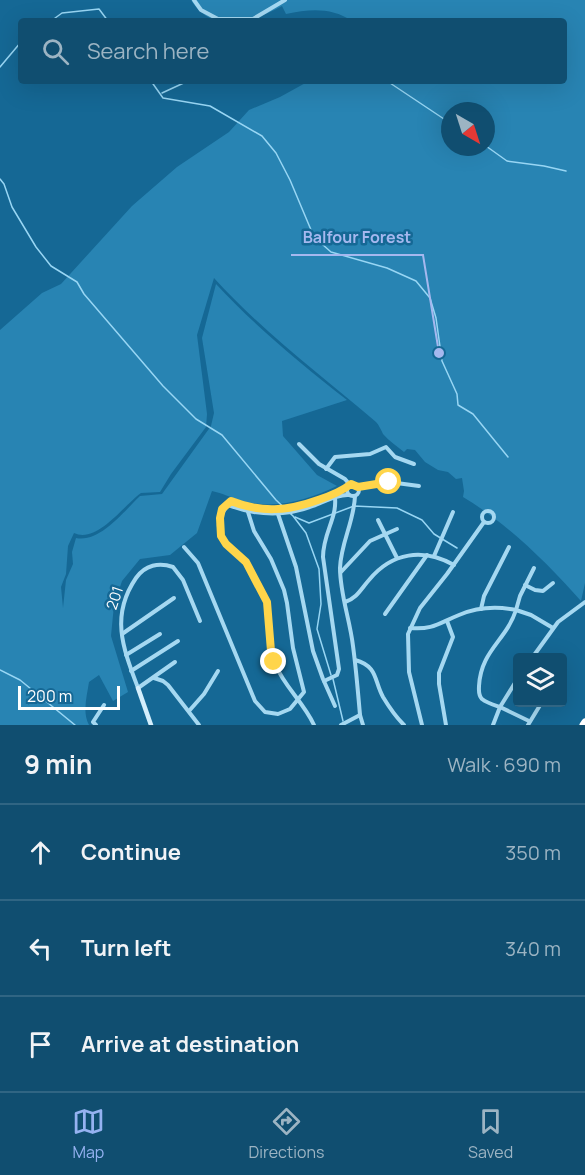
<!DOCTYPE html>
<html lang="en">
<head>
<meta charset="utf-8">
<style>
  body { margin:0; font-family:Manrope,sans-serif; background:#195575; color:#f1f3f6 }
  .controls { position:absolute; right:18px; bottom:18px; display:grid; overflow:hidden; border-radius:6px; box-shadow:0 6px 24px #0002 }
  .controls button { width:54px; height:54px; display:grid; place-items:center; padding:0; border:0; border-bottom:2px solid #306583; background:#104e70; color:#f1f3f6; font:30px sans-serif }
  .compass { position:absolute; left:441px; top:102px; width:54px; height:54px; border-radius:50%; background:#104e70; box-shadow:0 6px 24px #0002; rotate:141deg }
  .scale { position:absolute; left:18px; bottom:15px; width:102px; box-sizing:border-box; padding-left:6px; border:3px solid #fff; border-top:0; font-size:16px; line-height:21px; white-space:nowrap; color:#fff; -webkit-text-stroke:4px #156895; paint-order:stroke }
  .stop { position:absolute; width:18px; height:18px; margin:-14px; border:4px solid #ffd54a; border-radius:50%; background:#fff }
  .stop.end { background:#ffd54a; border-color:#fff; box-shadow:0 2px 6px #0008 }
  .list { margin:0; padding:0; list-style:none }
  h2 { display:flex; justify-content:space-between; align-items:center; height:78px; margin:0; padding:0 24px; font-size:26px }
  h2 small { font-size:20px; font-weight:400; color:#9cb4c3 }
  .list li { display:grid; grid-template-columns:39px 1fr auto; gap:18px; align-items:center; box-sizing:border-box; height:96px; padding:0 24px; border-top:2px solid #306583 }
  .list b { display:block; font-size:22px; white-space:nowrap }
  .list em { font-size:20px; font-style:normal; color:#9cb4c3 }
  .icon { flex:none; width:33px; height:33px; fill:none; stroke:currentColor; stroke-width:2; stroke-linecap:round; stroke-linejoin:round }
  .map { position:relative; flex:none; width:585px; height:725px; overflow:hidden }
  .search { position:absolute; background:#104e70; box-shadow:0 6px 24px #0002; left:18px; right:18px; top:18px; height:66px; display:flex; align-items:center; gap:15px; box-sizing:border-box; padding:0 21px; border-radius:6px; color:#9cb4c3; font-size:22px }
  .sheet { height:366px; background:#104e70 }
  nav { display:flex; justify-content:space-around; align-items:center; box-sizing:border-box; height:84px; border-top:2px solid #306583; background:#104e70; font-size:16px; color:#9cb4c3 }
  nav a { display:grid; justify-items:center; gap:3px }
  nav .on { color:#95b2f1 }
  .map>svg:first-child { display:block }
  .green { fill:#2884b3; fill-rule:evenodd }
  .lines { fill:none; stroke-linecap:round; stroke-linejoin:round }
  .stream { stroke:#98d6f4; stroke-width:1.5 }
  .street { stroke:#a5d8f1; stroke-width:4 }
  .secondary { stroke:#d4eefc; stroke-width:4.5 }
  .highway { stroke:#fff; stroke-width:7 }
  .route { stroke:#ffd54a; stroke-width:8 }
  .labels { text-anchor:middle; stroke-width:5; stroke-linejoin:round; paint-order:stroke }
  .street-label { font-size:15px; fill:#fff; stroke:#156895 }
  .leader { fill:none; stroke:#a5b8ef; stroke-width:2 }
  .callout-dot { fill:#a5b8ef; stroke:#156895; stroke-width:2 }
  .callout-label { font-size:16px; text-anchor:middle; font-weight:bold; fill:#a5b8ef; stroke:#156895; stroke-width:5; stroke-linejoin:round; paint-order:stroke }
</style>
</head>
<body>
<div class="map">
<svg width="585" height="725" viewBox="0 0 585 725">
  <rect width="100%" height="100%" fill="#156895"/>
  <path class="green" d="M 191,0 L 585,0 L 585,583 L 581,601 C 546,562 508,524 463,497 L 464,491 L 462,478 L 456,479 L 448,472 L 438,470 L 425,462 L 415,450 L 407,449 L 404,452 C 397,446 389,441 383,434 C 381,430 379,425 376,422 C 321,375 263,332 214,278 L 197,335 L 207,414 L 206,427 L 171,474 L 160,492 L 141,493 C 124,505 97,544 74,533 L 68,546 L 66,574 L 61,587 L 63,608 L 66,580 L 73,564 L 72,552 L 76,538 C 100,543 124,511 140,496 L 162,494 L 211,426 L 214,413 L 202,338 L 216,284 C 256,327 301,364 347,400 L 282,421 L 283,436 L 317,475 L 337,486 C 308,500 275,510 243,501 C 232,498 222,493 212,491 L 197,533 L 170,555 L 140,559 L 122,581 L 114,605 L 111,636 L 128,692 L 113,701 L 99,675 L 89,682 C 87,696 82,712 89,725 L 0,725 L 0,330 L 42,293 L 61,284 L 132,206 L 177,167 L 229,132 L 249,110 L 280,97 L 309,81 L 564,81 L 564,21 L 352,21 C 331,7 310,9 286,14 L 282,6 C 252,23 211,34 191,0 ZM 450,111 L 486,111 L 486,147 L 450,147 Z"/>
  <g class="lines">
    <g class="stream">
      <polyline points="51,21 62,13 99,9 108,21"/>
      <polyline points="0,67 21,42"/>
      <polyline points="151,81 163,98 210,106 262,136 276,153 290,180 314,237 331,252 387,268 416,281 430,298 436,318 442,361 457,394 458,405 473,414 508,457"/>
      <polyline points="387,81 450,123"/>
      <polyline points="162,93 188,81"/>
      <polyline points="486,146 507,161 544,166 566,171"/>
      <polyline points="0,179 4,184 12,207 36,247 51,266 77,282 84,294 163,386 196,419 222,435 276,500 293,516 306,533 319,569 321,604 317,629 331,675"/>
      <polyline points="295,517 309,523 354,506 397,508 422,520 434,534 457,548"/>
      <polyline points="0,670 20,680 75,725"/>
      <polyline points="333,679 343,721"/>
    </g>
    <g class="street">
      <polyline points="194,0 201,10 218,19 253,19 285,0"/>
      <polyline points="299,444 319,464 345,479 350,485"/>
      <polyline points="326,469 335,457 370,454 386,447 395,457 414,464"/>
      <circle cx="353" cy="490" r="6"/>
      <polyline points="358,487 389,482 419,486"/>
      <path d="M 355,496 C 354,522 341,542 340,568 C 340,594 350,620 353,646 C 356,668 358,692 360,715 L 363,725"/>
      <path d="M 228,505 C 257,516 284,517 313,506 C 324,502 337,494 349,495"/>
      <circle cx="488" cy="517" r="6"/>
      <polyline points="278,514 296,567 313,651 323,679 335,706"/>
      <polyline points="378,520 397,558"/>
      <polyline points="184,547 198,563 255,701 265,712 278,714 290,709 304,692 293,648 287,603 284,590 271,559 254,531 248,512"/>
      <polyline points="434,556 453,512"/>
      <polyline points="534,568 520,596 516,610 531,615 553,628"/>
      <polyline points="341,572 370,541 397,529"/>
      <polyline points="525,585 535,590 543,591 553,583"/>
      <path d="M 345,602 C 357,598 361,589 369,580 C 392,552 423,548 454,565"/>
      <polyline points="481,609 484,596 509,547"/>
      <polyline points="385,614 427,555"/>
      <path d="M 410,628 C 433,630 439,623 459,615 C 478,607 496,606 516,610 C 506,641 481,650 479,686 C 479,690 478,695 482,699 C 487,703 494,705 500,707 L 493,725"/>
      <polyline points="122,634 174,598"/>
      <polyline points="126,655 160,634"/>
      <polyline points="532,658 558,622 585,602"/>
      <path d="M 355,660 C 378,666 374,681 383,697 C 389,707 396,717 404,725"/>
      <path d="M 175,662 L 138,688 C 123,648 110,616 136,578 C 145,565 159,562 173,567 L 183,580 L 200,621"/>
      <polyline points="131,671 178,641"/>
      <polyline points="154,678 163,681 168,685 199,725"/>
      <polyline points="518,678 500,707 529,721"/>
      <path d="M 324,681 L 337,675 L 339,669 L 323,557 C 323,533 337,519 335,498"/>
      <polyline points="189,711 204,694 218,671"/>
      <polyline points="96,725 93,722 104,705"/>
      <path d="M 314,725 C 304,703 284,686 275,664 C 265,638 275,616 261,588 C 256,579 251,568 245,560 C 237,550 224,547 220,534 C 216,518 223,513 230,501 C 265,514 288,511 321,499 C 330,496 339,493 347,488"/>
      <polyline points="341,725 360,715"/>
      <polyline points="422,725 409,672 408,634 420,608 447,574 484,522"/>
      <polyline points="446,725 439,684 439,673 453,637 447,621"/>
      <polyline points="528,725 542,702"/>
    </g>
    <polyline class="secondary" points="138,688 151,725"/>
    <polyline class="highway" points="583,725 585,722"/>
  </g>
  <g class="lines">
    <path class="route" d="M 274,662 L 271,651 L 267,602 L 246,562 L 226,544 L 221,536 L 220,518 L 222,509 L 231,501 C 261,513 288,511 318,500 C 330,496 341,492 351,484 L 358,487 L 389,482"/>
  </g>
  <g class="labels">
    <g class="street-label">
      <text transform="translate(115 598) rotate(-72)" y="5">201</text>
    </g>
  </g>
  <path class="leader" d="M439 353L423 255H291"/>
  <circle class="callout-dot" cx="439" cy="353" r="6"/>
  <g class="callout-label">
    <text x="357" y="243">Balfour Forest</text>
  </g>
</svg>
<div class="controls">
<button><svg class="icon" aria-label="layers" viewBox="0 0 24 24"><path d="M12 4l9 5-9 5-9-5zM3 14l9 5 9-5"/></svg></button>
</div>
<svg class="compass" viewBox="-18 -18 36 36"><path d="M0-13l5 13h-10z" fill="#e53935"/><path d="M0 13l5-13h-10z" fill="#9cb4c3"/></svg>
<div class="scale">200 m</div>
<div class="stop" style="left:389px;top:482px"></div>
<div class="stop end" style="left:274px;top:662px"></div>
<div class="search"><svg class="icon" aria-label="search" viewBox="0 0 24 24"><circle cx="10" cy="10" r="6"/><path d="M15 15l6 6"/></svg>Search here</div>
</div>
<section class="sheet">
<h2>9 min<small>Walk · 690 m</small></h2>
<ul class="list">
<li><svg class="icon" aria-label="ahead" viewBox="0 0 24 24"><path d="M12 20V5M6 11l6-6 6 6"/></svg><div><b>Continue</b></div><em>350 m</em></li>
<li><svg class="icon" aria-label="left" viewBox="0 0 24 24"><path d="M17 20v-9H6M10 6l-5 5 5 5"/></svg><div><b>Turn left</b></div><em>340 m</em></li>
<li><svg class="icon" aria-label="arrive" viewBox="0 0 24 24"><path d="M6 21V4h12l-3 4 3 4H6"/></svg><div><b>Arrive at destination</b></div></li>
</ul>
</section>
<nav>
<a class="on"><svg class="icon" aria-label="map" viewBox="0 0 24 24"><path d="M3 6l6-2 6 2 6-2v14l-6 2-6-2-6 2zM9 4v14M15 6v14"/></svg>Map</a>
<a><svg class="icon" aria-label="directions" viewBox="0 0 24 24"><path d="M12 3l9 9-9 9-9-9zM9 14v-3h6M13 9l2 2-2 2"/></svg>Directions</a>
<a><svg class="icon" aria-label="saved" viewBox="0 0 24 24"><path d="M7 4h10v16l-5-4-5 4z"/></svg>Saved</a>
</nav>
</body>
</html>
